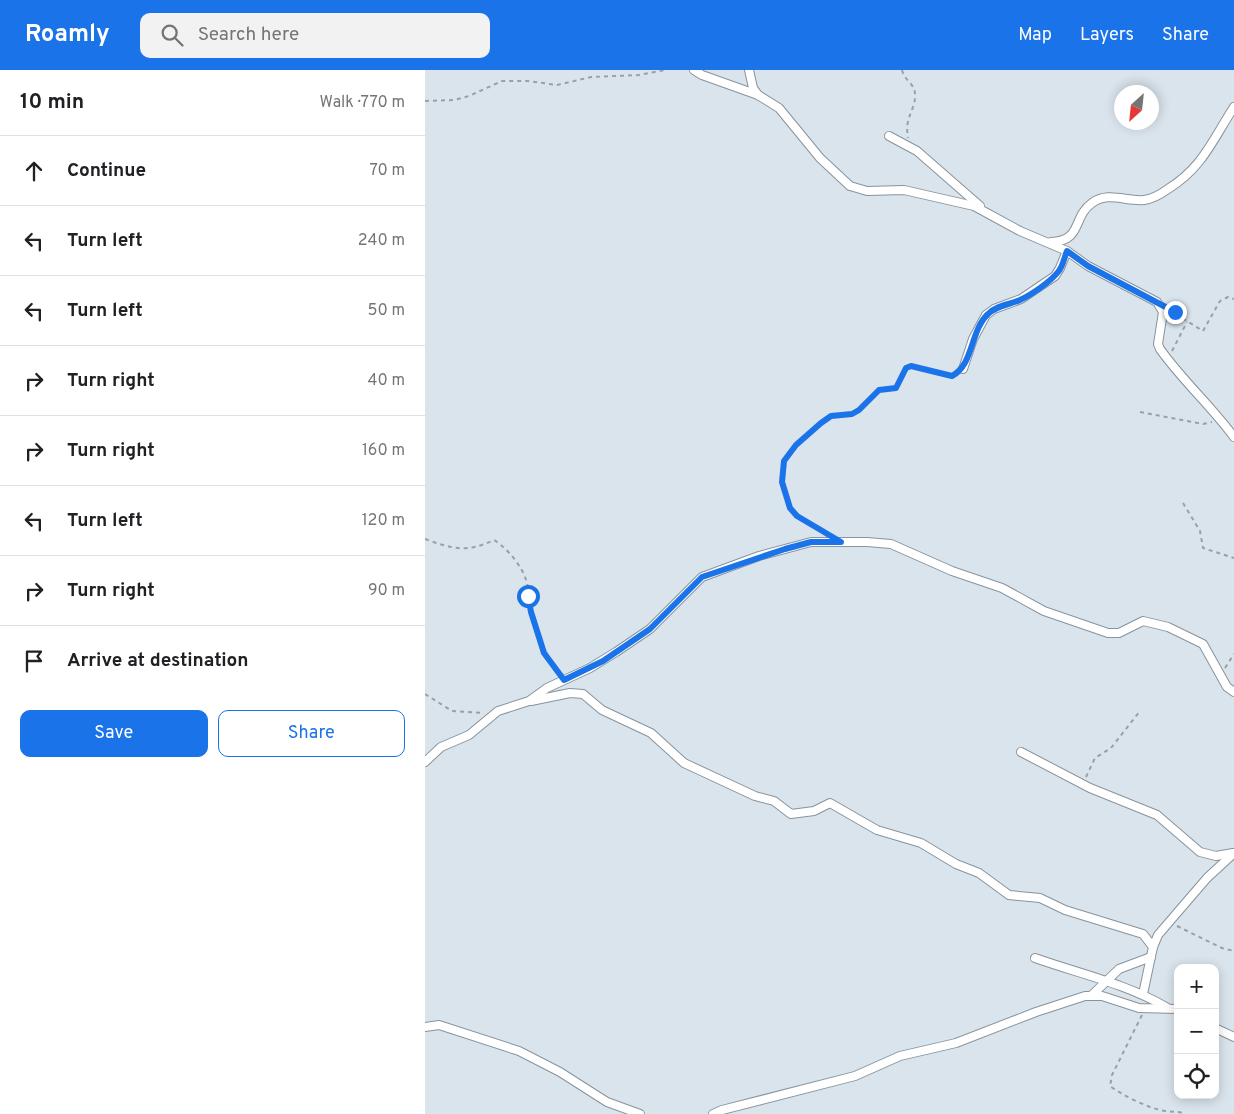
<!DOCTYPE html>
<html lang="en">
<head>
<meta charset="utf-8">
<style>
  body { margin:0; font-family:Overpass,sans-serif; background:#f2f2f2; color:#202124 }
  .controls { position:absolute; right:15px; bottom:15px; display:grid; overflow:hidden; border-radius:10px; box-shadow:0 2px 12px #0003 }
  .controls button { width:45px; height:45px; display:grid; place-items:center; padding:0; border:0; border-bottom:1px solid #e0e0e0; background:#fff; color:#202124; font:25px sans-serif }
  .compass { position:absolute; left:689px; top:15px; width:45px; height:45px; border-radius:50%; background:#fff; box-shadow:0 2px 12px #0003; rotate:207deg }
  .stop { position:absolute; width:15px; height:15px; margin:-11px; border:4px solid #1a73e8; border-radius:50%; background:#fff }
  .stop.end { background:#1a73e8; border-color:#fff; box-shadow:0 1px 5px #0008 }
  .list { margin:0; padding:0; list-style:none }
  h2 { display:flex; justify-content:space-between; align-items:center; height:65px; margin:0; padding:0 20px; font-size:21px }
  h2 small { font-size:16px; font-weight:400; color:#757577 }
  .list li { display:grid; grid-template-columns:32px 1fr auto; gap:15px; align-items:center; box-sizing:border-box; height:70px; padding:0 20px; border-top:1px solid #e0e0e0 }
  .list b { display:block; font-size:19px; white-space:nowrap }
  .list em { font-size:16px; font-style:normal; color:#757577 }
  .actions { display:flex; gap:10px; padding:15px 20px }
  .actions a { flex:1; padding:11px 0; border:1px solid #1a73e8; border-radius:10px; text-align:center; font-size:18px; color:#1a73e8 }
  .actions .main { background:#1a73e8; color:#fff }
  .icon { flex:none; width:28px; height:28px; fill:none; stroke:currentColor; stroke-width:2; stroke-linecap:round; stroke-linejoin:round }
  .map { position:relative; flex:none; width:809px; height:1044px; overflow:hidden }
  header { display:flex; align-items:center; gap:30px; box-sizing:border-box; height:70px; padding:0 25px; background:#1a73e8; color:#fff }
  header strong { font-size:24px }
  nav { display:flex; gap:28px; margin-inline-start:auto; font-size:18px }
  .search { width:350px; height:45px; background:#f2f2f2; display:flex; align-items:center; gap:12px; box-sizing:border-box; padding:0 18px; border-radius:10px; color:#757577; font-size:19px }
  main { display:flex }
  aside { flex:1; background:#fff }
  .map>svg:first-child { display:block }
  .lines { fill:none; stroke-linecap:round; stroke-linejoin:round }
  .minor-casing { stroke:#89939b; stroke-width:10 }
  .path { stroke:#99a1a7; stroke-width:2; stroke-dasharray:4 4; stroke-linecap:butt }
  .minor { stroke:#fff; stroke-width:8 }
  .route { stroke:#1a73e8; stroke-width:6 }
</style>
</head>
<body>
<header>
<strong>Roamly</strong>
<div class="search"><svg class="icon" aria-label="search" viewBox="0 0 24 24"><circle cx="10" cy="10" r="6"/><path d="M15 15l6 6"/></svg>Search here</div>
<nav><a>Map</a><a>Layers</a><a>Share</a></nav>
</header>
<main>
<aside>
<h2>10 min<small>Walk · 770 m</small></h2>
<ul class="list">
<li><svg class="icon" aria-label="ahead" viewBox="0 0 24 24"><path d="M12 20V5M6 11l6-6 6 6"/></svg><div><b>Continue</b></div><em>70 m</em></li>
<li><svg class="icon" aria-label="left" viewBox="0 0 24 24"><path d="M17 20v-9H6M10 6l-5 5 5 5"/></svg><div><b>Turn left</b></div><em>240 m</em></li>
<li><svg class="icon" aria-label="left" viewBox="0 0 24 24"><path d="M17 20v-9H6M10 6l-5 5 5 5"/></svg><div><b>Turn left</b></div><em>50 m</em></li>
<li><svg class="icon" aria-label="right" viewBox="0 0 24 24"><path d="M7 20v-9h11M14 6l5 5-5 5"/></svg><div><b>Turn right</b></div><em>40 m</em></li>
<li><svg class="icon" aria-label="right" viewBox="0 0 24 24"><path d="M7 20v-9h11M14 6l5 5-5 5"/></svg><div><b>Turn right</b></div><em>160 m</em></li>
<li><svg class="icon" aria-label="left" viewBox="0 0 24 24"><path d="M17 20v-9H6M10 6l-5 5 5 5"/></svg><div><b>Turn left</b></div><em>120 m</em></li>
<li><svg class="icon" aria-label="right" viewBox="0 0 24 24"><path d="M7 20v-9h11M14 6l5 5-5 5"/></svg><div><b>Turn right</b></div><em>90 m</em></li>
<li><svg class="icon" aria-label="arrive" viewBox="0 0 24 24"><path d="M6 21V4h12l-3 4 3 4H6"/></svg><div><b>Arrive at destination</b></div></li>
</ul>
<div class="actions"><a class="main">Save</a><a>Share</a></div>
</aside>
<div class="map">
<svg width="809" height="1044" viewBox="0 0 809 1044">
  <rect width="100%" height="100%" fill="#dae4ec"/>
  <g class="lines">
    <defs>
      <g id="minor">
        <path d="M 269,0 L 277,5 L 333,25 L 354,38 L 395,88 L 425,116 L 442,121 L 479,120 L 549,136 L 595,161 L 642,181 L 663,196 L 732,232 L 738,242 L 733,274 L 735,279 C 757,310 786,336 809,367"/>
        <polyline points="324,0 328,18 333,25"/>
        <polyline points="464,66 492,81 555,136"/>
        <path d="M 626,172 C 658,171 647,147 667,133 C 683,121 702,132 719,130 C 728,129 736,124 743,119 C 778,97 787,71 809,37"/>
        <polyline points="538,299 548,269 561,245 569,239 596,229 630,206 635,198 642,181"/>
        <polyline points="106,631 145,623 158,624 177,640 226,663 259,693 330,726 349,731 366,744 389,741 405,733 452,760 496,773 531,794 554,803 584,825 615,828 640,840 718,864 728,877"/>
        <polyline points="596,682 665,718 732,745 775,782 791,786 808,783"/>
        <polyline points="0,692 16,677 44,665 73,641 104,631 122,618 165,598 191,582 225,559 277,507 334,486 386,472 442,472 466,474 527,501 577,518 619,541 683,563 694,563 718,551 743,557 778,574 802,617 809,622"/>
        <path d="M 610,888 C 655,904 699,913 741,937"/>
        <polyline points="718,924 728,877 733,865 782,808 808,784"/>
        <polyline points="667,925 694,899 726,887"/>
        <polyline points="0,957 14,955 94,981 135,1002 182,1032 215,1044"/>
        <polyline points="790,958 809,967"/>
        <polyline points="288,1044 297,1040 430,1006 475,986 531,973 611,942 660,926 677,926 714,938 753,939"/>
      </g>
    </defs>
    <use href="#minor" class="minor-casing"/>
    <g class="path">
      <path d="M 477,0 C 479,10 490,14 490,24 C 491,40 479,46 483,68"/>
      <polyline points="0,31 29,30 44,26 77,11 103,11 132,15 166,7 214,5 240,0"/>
      <polyline points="744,240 778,261 795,231 803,227 809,229"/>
      <polyline points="747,281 762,252"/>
      <polyline points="715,342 778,354 787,352"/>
      <polyline points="758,433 775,461 778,478 809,488"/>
      <polyline points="401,463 372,446 365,438 357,412 359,391 371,375 396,353 406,346 427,344 434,340 454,320 471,318 481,298 486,296 522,306 532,303"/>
      <path d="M 0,469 C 28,479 41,483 69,470 C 83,479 98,497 102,513 C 105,523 103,534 106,544 C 113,568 120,584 135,604"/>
      <polyline points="800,598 809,584"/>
      <polyline points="0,624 27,641 58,643"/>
      <polyline points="661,707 670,688 686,678 715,641"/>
      <polyline points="752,856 797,878 809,881"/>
      <path d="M 717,945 L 687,1005 L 685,1016 C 697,1025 725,1039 740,1041 C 748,1042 753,1041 760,1044"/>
    </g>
    <use href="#minor" class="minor"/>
  </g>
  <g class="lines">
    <path class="route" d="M 103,526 L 106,542 L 119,583 L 139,610 L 178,591 L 225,559 L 277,507 L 360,479 L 386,472 L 416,472 L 372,446 L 365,438 L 357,412 L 359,391 L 371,375 L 396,353 L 406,346 L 427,344 L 434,340 L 454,320 L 471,318 L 481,298 L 486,296 L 527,306 C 549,294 545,261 563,244 C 572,235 584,235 595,230 C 606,225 625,212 633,202 C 638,197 639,188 642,181 L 663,196 L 750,242"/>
  </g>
</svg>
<div class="controls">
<button>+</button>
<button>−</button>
<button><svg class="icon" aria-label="locate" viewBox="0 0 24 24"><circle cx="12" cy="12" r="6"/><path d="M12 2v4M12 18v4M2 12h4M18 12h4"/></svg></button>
</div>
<svg class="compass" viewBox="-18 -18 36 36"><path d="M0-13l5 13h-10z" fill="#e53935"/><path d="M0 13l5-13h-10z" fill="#757577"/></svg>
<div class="stop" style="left:103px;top:526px"></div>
<div class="stop end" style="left:750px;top:242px"></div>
</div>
</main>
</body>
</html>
